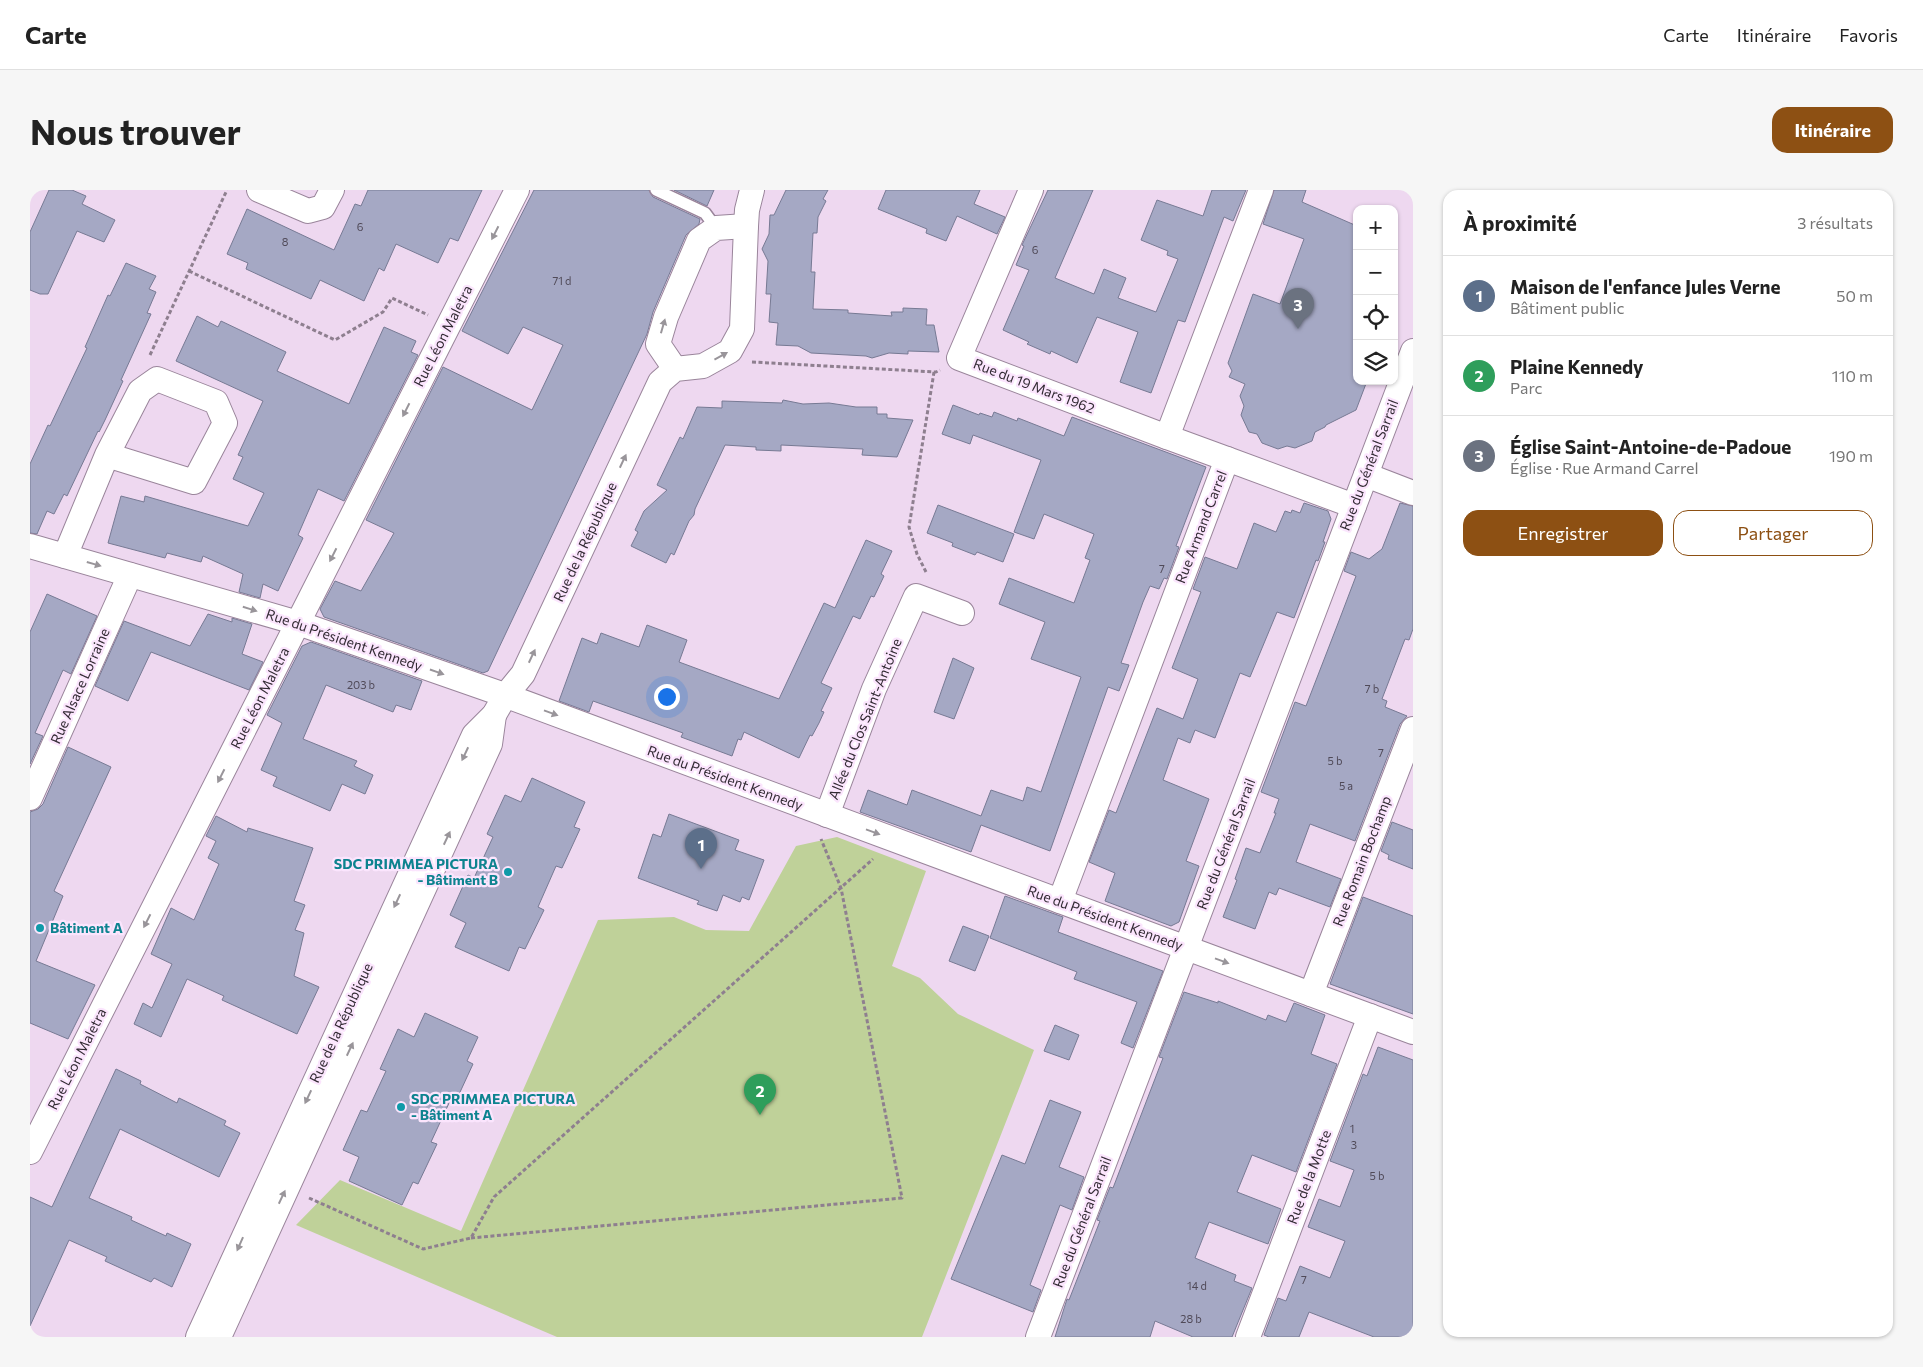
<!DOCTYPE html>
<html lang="fr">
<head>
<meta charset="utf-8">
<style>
  body { margin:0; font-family:Commissioner,sans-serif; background:#f6f6f6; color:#222 }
  .controls { position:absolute; right:15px; top:15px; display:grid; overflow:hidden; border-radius:10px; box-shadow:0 1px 4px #0004 }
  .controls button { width:45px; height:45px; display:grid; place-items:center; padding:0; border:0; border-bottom:1px solid #e0e0e0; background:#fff; color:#222; font:25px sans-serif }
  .you { position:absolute; left:636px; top:506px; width:18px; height:18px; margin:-12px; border:4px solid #fff; border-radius:50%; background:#1a73e8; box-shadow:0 0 0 8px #1a73e833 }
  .badge { display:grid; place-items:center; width:32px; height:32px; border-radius:50%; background:#8d5013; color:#fff; font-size:16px; font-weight:700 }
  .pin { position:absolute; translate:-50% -41px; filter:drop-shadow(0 1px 2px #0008) }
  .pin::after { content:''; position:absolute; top:26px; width:18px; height:15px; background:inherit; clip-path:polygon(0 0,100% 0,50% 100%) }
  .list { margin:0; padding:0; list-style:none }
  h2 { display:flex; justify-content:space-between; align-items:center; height:65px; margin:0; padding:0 20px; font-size:21px }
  h2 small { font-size:16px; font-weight:400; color:#767676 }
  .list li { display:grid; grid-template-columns:32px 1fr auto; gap:15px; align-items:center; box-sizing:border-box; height:80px; padding:0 20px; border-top:1px solid #e0e0e0 }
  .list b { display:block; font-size:19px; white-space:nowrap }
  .list p { margin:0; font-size:16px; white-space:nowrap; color:#767676 }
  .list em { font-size:16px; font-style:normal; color:#767676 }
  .actions { display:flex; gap:10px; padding:15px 20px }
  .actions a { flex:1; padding:11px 0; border:1px solid #8d5013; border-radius:15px; text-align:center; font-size:18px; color:#8d5013 }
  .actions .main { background:#8d5013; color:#fff }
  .icon { flex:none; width:28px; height:28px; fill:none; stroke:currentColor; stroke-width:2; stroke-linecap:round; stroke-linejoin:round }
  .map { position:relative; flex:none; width:1383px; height:1147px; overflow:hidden; border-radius:15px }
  header { display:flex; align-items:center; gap:30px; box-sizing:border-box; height:70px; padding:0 25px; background:#fff; border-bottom:1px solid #e0e0e0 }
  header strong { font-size:24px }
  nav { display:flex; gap:28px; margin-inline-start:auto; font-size:18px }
  .intro { display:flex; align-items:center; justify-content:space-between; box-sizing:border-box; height:120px; padding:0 30px }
  h1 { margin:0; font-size:35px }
  .button { padding:12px 22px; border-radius:15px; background:#8d5013; color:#fff; font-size:18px; font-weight:700 }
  main { display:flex; gap:30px; padding:0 30px }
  aside { flex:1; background:#fff; border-radius:15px; box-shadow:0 1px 4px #0004 }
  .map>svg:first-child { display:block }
  .green { fill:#bfd199 }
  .building { fill:#a5a8c4; stroke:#777a94 }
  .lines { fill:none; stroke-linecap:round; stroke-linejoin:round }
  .lane-casing { stroke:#9a859b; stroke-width:14 }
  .street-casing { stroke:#9a859b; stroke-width:26 }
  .path { stroke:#8e7f8f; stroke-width:3; stroke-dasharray:4 2.5; stroke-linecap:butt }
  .lane { stroke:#fff; stroke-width:11 }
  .street { stroke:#fff; stroke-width:24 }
  .oneway { fill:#99959a }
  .culture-dot { fill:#0f9aa8; stroke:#fbe5fd; stroke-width:2 }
  .labels { text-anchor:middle; stroke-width:4.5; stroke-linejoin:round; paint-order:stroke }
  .number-label { font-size:11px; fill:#504a58 }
  .street-label { font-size:14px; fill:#332b34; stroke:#fbe5fd }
  .culture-label { font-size:14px; font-weight:bold; fill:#0d838f; stroke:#fbe5fd; text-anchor:start }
</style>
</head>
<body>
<header>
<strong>Carte</strong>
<nav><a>Carte</a><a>Itinéraire</a><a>Favoris</a></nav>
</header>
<div class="intro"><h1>Nous trouver</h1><a class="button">Itinéraire</a></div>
<main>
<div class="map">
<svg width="1383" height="1147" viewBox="0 0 1383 1147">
  <rect width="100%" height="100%" fill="#eed8f0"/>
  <polygon class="green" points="807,647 896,681 862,776 890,788 928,824 1004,860 892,1147 527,1147 266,1035 310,990 431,1041 568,730 644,727 676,740 719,741 766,656"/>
  <g class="building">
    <polygon points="19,0 42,0 56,6 52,14 85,30 74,52 47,41 18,104 10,104 0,100 0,42"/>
    <polygon points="338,0 452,0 428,51 420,48 408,73 366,54 354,81 349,78 334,111 290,90 281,109 216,79 218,73 197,64 217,19 304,60 325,14 331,16"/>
    <polygon points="504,0 619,0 623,7 670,29 669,34 656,45 623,122 617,144 458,481 453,483 294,427 290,419 305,391 331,401 364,343 336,330 413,177 502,220 533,155 493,137 478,164 432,141"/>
    <polygon points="644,0 684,0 677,16"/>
    <polygon points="756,0 798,0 793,9 796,11 788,27 787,43 783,43 781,82 785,82 783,119 818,120 818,123 862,126 861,122 873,122 873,118 897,119 896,135 904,135 909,162 878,161 878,164 859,163 842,168 836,166 781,163 768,156 746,155 748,133 739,132 741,104 736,104 738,71 732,59 739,44 740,25 744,25"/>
    <polygon points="856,0 950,0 944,14 975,27 967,44 927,26 916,51 896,43 897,39 848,19"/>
    <polygon points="1018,0 1063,0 1025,88 1064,104 1074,79 1096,88 1088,108 1126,122 1148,69 1137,65 1138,61 1111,50 1127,10 1173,26 1182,0 1216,0 1203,31 1194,27 1155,132 1148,130 1121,203 1090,192 1108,142 1067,127 1047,173 1021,161 1020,164 997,154 999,152 973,140 999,80 986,75 994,56 992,55"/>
    <polygon points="1244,0 1276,0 1272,12 1327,36 1327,191 1337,191 1326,220 1296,235 1295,237 1285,242 1282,251 1265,258 1257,256 1248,259 1232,253 1227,244 1219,242 1211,225 1214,216 1210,206 1215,194 1199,187 1202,181 1198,173 1223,104 1250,114 1274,49 1233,34"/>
    <polygon points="96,73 126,86 119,99 126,102 117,123 121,124 91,190 93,191 75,230 69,242 68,241 37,306 34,304 24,324 17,321 7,344 0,343 0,274 18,235 20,236 57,158 55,157 78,105 80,106"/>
    <polygon points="167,126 188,137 191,131 256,162 247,181 319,214 354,137 386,151 381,162 388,165 314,311 288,299 268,345 273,348 248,401 233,394 230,408 209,402 213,384 173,366 171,372 137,363 135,368 78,353 91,306 114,312 115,306 218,336 234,303 203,289 213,267 208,265 233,211 146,171"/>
    <polygon points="753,210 773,214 799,213 826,217 847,217 847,224 857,224 857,228 883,230 867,267 832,265 833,259 751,255 751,261 726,260 726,257 695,255 665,319 664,325 659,331 644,365 641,363 636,373 601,356 608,342 605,340 614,321 637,300 627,295 650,247 653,249 667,217 692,218 692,211 752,213"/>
    <polygon points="923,215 949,225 950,223 962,227 964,222 987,231 988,228 1034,246 1042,227 1176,277 1146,356 1149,357 1137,389 1134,388 1129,399 1120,396 1113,412 1091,473 1099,475 1089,501 1078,497 1020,661 951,635 941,662 830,622 838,600 877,615 882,600 951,626 961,600 993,611 997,597 1011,602 1051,487 1001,469 1015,432 969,414 979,388 1044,413 1060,370 1055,368 1064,344 1014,324 1004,349 984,342 1011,270 943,245 940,254 912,244"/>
    <polygon points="1274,313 1298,321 1301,329 1293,352 1295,352 1288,371 1286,370 1264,428 1247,422 1220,487 1210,483 1185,548 1165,540 1160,553 1148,548 1133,590 1179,609 1156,671 1169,676 1149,732 1141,736 1075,711 1085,683 1059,672 1079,620 1086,623 1127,518 1153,529 1168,489 1142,478 1171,402 1163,399 1175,367 1207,379 1224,333 1246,342 1255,321 1261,323 1262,320 1270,323"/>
    <polygon points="1370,313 1383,316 1383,439 1379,450 1375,449 1352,509 1357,511 1355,517 1377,526 1370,534 1325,651 1280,634 1266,672 1311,689 1300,717 1249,698 1246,705 1239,702 1225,739 1193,727 1207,690 1205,689 1216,658 1230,663 1246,623 1244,623 1249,609 1231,602 1265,512 1276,516 1307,436 1326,386 1314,381 1321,362 1339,369 1352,359"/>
    <polygon points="908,315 984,344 973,372 947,362 945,365 922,356 923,353 897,343"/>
    <polygon points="836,350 862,361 851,384 854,386 844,407 841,406 830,429 823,426 791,493 802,498 791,521 794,522 789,533 782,546 780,545 769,568 714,542 711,550 708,549 702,566 651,547 653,543 563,511 559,522 529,511 552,448 567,454 571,443 609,457 617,435 657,450 649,472 749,509 794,413 805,418"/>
    <polygon points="17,404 67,426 41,484 33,480 5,543 13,546 0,574 0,442"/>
    <polygon points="178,424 202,432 202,428 222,434 212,464 233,472 219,500 121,462 98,511 65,496 94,431 160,456"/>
    <polygon points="281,452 392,491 381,520 366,515 363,522 296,495 273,549 327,571 324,576 343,585 335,604 312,594 300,621 243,596 247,587 231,580 252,533 237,525 272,456"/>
    <polygon points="923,468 944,478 924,529 904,522"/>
    <polygon points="38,557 81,577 24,701 33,706 6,771 65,795 38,849 0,833 0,622 8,619 13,614"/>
    <polygon points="502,588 555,612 544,637 550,639 532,678 526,676 508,717 514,720 495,759 489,757 479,781 425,757 436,733 420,725 438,685 444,688 463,647 457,644 475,605 491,612"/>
    <polygon points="639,624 709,650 705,660 734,670 719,710 712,707 710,712 693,705 687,721 667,714 669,711 608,688 623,644 631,647"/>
    <polygon points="186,626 217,642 218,638 283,658 264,711 275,715 265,740 274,743 264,786 289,797 267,844 192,810 194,806 157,789 131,847 104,834 113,813 122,818 142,774 121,764 141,718 164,730 189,674 178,668 186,651 176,646"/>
    <polygon points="1362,632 1383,640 1383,679 1358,669 1359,665 1351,661"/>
    <polygon points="975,706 1033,727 1028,742 1133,781 1103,858 1091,853 1107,812 1044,789 1047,782 960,748"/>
    <polygon points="1333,707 1383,726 1383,824 1300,794"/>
    <polygon points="933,736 959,746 945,781 919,771"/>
    <polygon points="1154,802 1188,813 1188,811 1236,830 1238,825 1256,832 1264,813 1295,825 1281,864 1307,874 1266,982 1222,965 1207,1002 1251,1019 1238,1054 1179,1032 1165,1068 1206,1085 1204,1091 1222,1098 1202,1147 1163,1147 1125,1131 1120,1147 1025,1147 1037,1109 1039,1110 1070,1031 1067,1030 1080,997 1083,998 1133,868 1129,867"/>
    <polygon points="395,823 448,847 437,871 443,874 425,913 420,911 401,952 407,954 388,994 383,992 372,1015 319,991 329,967 313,960 331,920 337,922 356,881 350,879 368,839 384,847"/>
    <polygon points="1025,835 1049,845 1039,870 1014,861"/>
    <polygon points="1348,857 1383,870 1383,1147 1344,1147 1279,1122 1269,1147 1239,1147 1234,1145 1248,1108 1256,1111 1270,1076 1300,1088 1315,1051 1278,1037 1289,1009 1310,1017 1324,980 1300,971 1333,884 1337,886"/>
    <polygon points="86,879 111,891 110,894 147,913 149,908 196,931 194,935 210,943 189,987 90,939 59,1008 102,1027 101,1030 136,1046 137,1043 161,1054 142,1097 124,1088 121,1092 75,1071 77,1067 39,1050 0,1136 0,1007 22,1017"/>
    <polygon points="1020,910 1051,922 1029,977 1054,987 1042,1020 1030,1015 1000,1095 1011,1100 1003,1122 921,1089 972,965 995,974"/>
  </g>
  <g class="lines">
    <defs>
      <polyline id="lane" points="626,0 675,23 686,38"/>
      <g id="street">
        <polyline points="229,0 278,21 293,17 302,0"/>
        <polyline points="1001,0 929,168 1137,247"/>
        <polyline points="645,179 628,154 636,127 669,50 686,38 716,36"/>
        <polyline points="1197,269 1324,316"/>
        <polyline points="1336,285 1383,303"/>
        <polyline points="0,356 268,433 466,502 1383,842"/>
        <polyline points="35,366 77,265 164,292 195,233 186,212 127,189 110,201 77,265"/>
        <polyline points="0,608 100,385"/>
        <polyline points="797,625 844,499 886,406 932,423"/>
        <polyline points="1030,711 1197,269 1137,247 1231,0"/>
        <polyline points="1281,804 1383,539"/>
        <polyline points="0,962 487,0"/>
        <polyline points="168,1147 444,545 464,525 475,506 493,484 630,192 645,179 673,176 700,161 712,139 716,36 717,20 722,0"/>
        <polyline points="189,1147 460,554 464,525"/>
        <polyline points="1008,1147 1383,161"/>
        <polyline points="1218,1147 1340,826"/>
      </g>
    </defs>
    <use href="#lane" class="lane-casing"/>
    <use href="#street" class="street-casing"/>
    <g class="path">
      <polyline points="159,81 305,150 353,122 362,108 398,125"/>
      <polyline points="120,165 197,0"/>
      <polyline points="722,172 906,182 910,180"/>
      <polyline points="896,382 887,364 879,337 904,182"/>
      <polyline points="279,1008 393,1059 441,1048 464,1007 843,669"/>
      <polyline points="441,1048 872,1008 811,698 791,649"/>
    </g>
    <use href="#lane" class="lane"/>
    <use href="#street" class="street"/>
  </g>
  <defs><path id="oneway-solid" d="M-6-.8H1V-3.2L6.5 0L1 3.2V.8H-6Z" transform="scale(1.25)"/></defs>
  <g class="oneway">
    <use href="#oneway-solid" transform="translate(465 43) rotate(117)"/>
    <use href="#oneway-solid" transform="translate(633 136) rotate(-74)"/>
    <use href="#oneway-solid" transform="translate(691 166) rotate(-29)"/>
    <use href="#oneway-solid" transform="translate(376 220) rotate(117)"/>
    <use href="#oneway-solid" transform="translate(593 271) rotate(-65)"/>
    <use href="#oneway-solid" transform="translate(303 365) rotate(117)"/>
    <use href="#oneway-solid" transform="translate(64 374) rotate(16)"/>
    <use href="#oneway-solid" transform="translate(220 419) rotate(17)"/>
    <use href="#oneway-solid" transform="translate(502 466) rotate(-65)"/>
    <use href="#oneway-solid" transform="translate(407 482) rotate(19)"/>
    <use href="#oneway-solid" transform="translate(521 523) rotate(20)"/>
    <use href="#oneway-solid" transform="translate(435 564) rotate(115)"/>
    <use href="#oneway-solid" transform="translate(191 586) rotate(117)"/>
    <use href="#oneway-solid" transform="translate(843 642) rotate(20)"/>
    <use href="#oneway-solid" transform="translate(417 648) rotate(-65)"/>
    <use href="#oneway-solid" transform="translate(367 711) rotate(115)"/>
    <use href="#oneway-solid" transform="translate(117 731) rotate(117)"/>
    <use href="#oneway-solid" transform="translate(1192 771) rotate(20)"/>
    <use href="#oneway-solid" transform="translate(320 859) rotate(-65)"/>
    <use href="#oneway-solid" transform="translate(278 907) rotate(115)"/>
    <use href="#oneway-solid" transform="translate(252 1007) rotate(-65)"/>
    <use href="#oneway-solid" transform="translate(210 1054) rotate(114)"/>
  </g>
  <g class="culture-dot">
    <circle cx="478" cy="682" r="5"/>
    <circle cx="10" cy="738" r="5"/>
    <circle cx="371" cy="917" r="5"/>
  </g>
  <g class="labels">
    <g class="number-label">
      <text x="330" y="41">6</text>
      <text x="255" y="56">8</text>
      <text x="1005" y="64">6</text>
      <text x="532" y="95">71 d</text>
      <text x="1132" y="383">7</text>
      <text x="331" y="499">203 b</text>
      <text x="1342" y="503">7 b</text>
      <text x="1351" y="567">7</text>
      <text x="1305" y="575">5 b</text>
      <text x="1316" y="600">5 a</text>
      <text x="1322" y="943">1</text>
      <text x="1324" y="959">3</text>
      <text x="1347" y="990">5 b</text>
      <text x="1274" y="1094">7</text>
      <text x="1167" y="1100">14 d</text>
      <text x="1161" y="1133">28 b</text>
    </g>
    <g class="street-label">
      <text transform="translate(413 146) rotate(-63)" y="5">Rue Léon Maletra</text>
      <text transform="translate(1004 196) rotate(21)" y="5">Rue du 19 Mars 1962</text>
      <text transform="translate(1339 275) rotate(-69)" y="5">Rue du Général Sarrail</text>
      <text transform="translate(1171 337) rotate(-69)" y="5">Rue Armand Carrel</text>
      <text transform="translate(555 352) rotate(-65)" y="5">Rue de la République</text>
      <text transform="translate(314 450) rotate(19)" y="5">Rue du Président Kennedy</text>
      <text transform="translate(50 496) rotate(-66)" y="5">Rue Alsace Lorraine</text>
      <text transform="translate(230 508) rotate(-63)" y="5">Rue Léon Maletra</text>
      <text transform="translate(835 529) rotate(-68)" y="5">Allée du Clos Saint-Antoine</text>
      <text transform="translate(695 588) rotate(20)" y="5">Rue du Président Kennedy</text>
      <text transform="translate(1196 654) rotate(-69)" y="5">Rue du Général Sarrail</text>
      <text transform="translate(1332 671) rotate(-69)" y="5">Rue Romain Bochamp</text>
      <text transform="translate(1075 728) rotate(20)" y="5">Rue du Président Kennedy</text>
      <text transform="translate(311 833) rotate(-65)" y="5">Rue de la République</text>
      <text transform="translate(47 869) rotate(-63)" y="5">Rue Léon Maletra</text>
      <text transform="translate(1279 987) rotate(-69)" y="5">Rue de la Motte</text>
      <text transform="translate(1052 1032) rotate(-69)" y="5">Rue du Général Sarrail</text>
    </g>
    <g class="culture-label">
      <text x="468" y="679" text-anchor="end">SDC PRIMMEA PICTURA<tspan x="468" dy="16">- Bâtiment B</tspan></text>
      <text x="20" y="743">Bâtiment A</text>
      <text x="381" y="914">SDC PRIMMEA PICTURA<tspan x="381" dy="16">- Bâtiment A</tspan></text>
    </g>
  </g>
</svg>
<div class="controls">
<button>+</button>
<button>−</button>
<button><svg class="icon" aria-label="locate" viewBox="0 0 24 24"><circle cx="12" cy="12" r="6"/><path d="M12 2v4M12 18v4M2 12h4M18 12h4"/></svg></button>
<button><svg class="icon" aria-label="layers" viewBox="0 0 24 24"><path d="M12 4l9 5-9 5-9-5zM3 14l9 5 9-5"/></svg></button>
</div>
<div class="you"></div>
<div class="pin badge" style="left:671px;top:679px;background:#5c6f8a">1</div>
<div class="pin badge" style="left:730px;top:925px;background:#2e9e5b">2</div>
<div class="pin badge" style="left:1268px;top:139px;background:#6b7280">3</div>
</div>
<aside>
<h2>À proximité<small>3 résultats</small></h2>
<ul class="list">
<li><span class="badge" style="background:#5c6f8a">1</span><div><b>Maison de l'enfance Jules Verne</b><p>Bâtiment public</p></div><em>50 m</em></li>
<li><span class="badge" style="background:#2e9e5b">2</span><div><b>Plaine Kennedy</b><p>Parc</p></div><em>110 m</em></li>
<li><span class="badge" style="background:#6b7280">3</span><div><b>Église Saint-Antoine-de-Padoue</b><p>Église · Rue Armand Carrel</p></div><em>190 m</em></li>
</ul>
<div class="actions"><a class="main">Enregistrer</a><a>Partager</a></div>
</aside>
</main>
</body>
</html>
